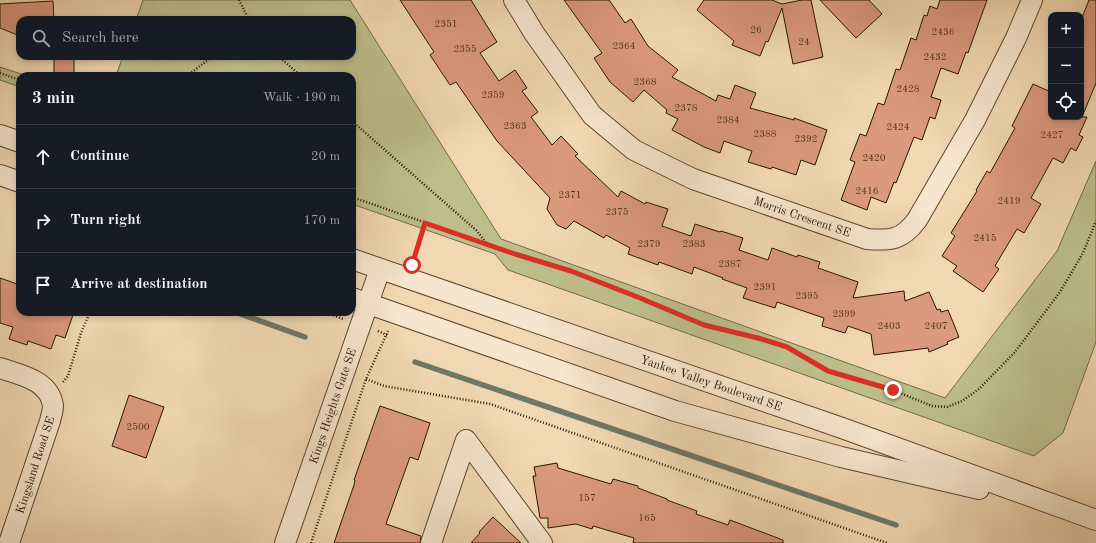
<!DOCTYPE html>
<html lang="en">
<head>
<meta charset="utf-8">
<style>
  body { margin:0; font-family:"Old Standard TT",serif; background:#20242c; color:#f1f3f6 }
  .controls { position:absolute; right:12px; top:12px; display:grid; overflow:hidden; border-radius:8px; box-shadow:0 2px 6px #0003 }
  .controls button { width:36px; height:36px; display:grid; place-items:center; padding:0; border:0; border-bottom:1px solid #363941; background:#171b24; color:#f1f3f6; font:20px sans-serif }
  .stop { position:absolute; width:12px; height:12px; margin:-9px; border:3px solid #d93025; border-radius:50%; background:#fff }
  .stop.end { background:#d93025; border-color:#fff; box-shadow:0 1px 4px #0008 }
  .list { margin:0; padding:0; list-style:none }
  h2 { display:flex; justify-content:space-between; align-items:center; height:52px; margin:0; padding:0 16px; font-size:17px }
  h2 small { font-size:13px; font-weight:400; color:#9ea1a6 }
  .list li { display:grid; grid-template-columns:26px 1fr auto; gap:12px; align-items:center; box-sizing:border-box; height:64px; padding:0 16px; border-top:1px solid #363941 }
  .list b { display:block; font-size:15px; white-space:nowrap }
  .list em { font-size:13px; font-style:normal; color:#9ea1a6 }
  .icon { flex:none; width:22px; height:22px; fill:none; stroke:currentColor; stroke-width:2; stroke-linecap:round; stroke-linejoin:round }
  .map { position:relative; flex:none; width:1096px; height:543px; overflow:hidden }
  .search { position:absolute; background:#171b24; box-shadow:0 2px 6px #0003; left:16px; top:16px; width:340px; height:44px; display:flex; align-items:center; gap:10px; box-sizing:border-box; padding:0 14px; border-radius:12px; color:#9ea1a6; font-size:15px }
  .panel { position:absolute; background:#171b24; box-shadow:0 2px 6px #0003; left:16px; top:72px; width:340px; height:244px; border-radius:12px }
  .map>svg:first-child { display:block }
  .park { fill:#bdbe8a; stroke:#736a46 }
  .lines { fill:none; stroke-linecap:round; stroke-linejoin:round }
  .stream { stroke:#6d7867; stroke-width:5.5 }
  .building { fill:#db997d; stroke:#291601 }
  .minor-casing { stroke:#5b462d; stroke-width:22 }
  .path { stroke:#291601; stroke-width:2.5; stroke-dasharray:1 2; stroke-linecap:butt }
  .minor { stroke:#f6e6cd; stroke-width:20 }
  .route { stroke:#d93025; stroke-width:5 }
  .labels { text-anchor:middle; stroke-width:4; stroke-linejoin:round; paint-order:stroke }
  .number-label { font-size:10px; fill:#563720 }
  .street-label { font-size:12px; fill:#291601; stroke:#f6e6cd }
</style>
</head>
<body>
<div class="map">
<svg width="1096" height="543" viewBox="0 0 1096 543">
  <rect width="100%" height="100%" fill="#f1d8b2"/>
  <filter id="stains"><feTurbulence type="fractalNoise" baseFrequency=".005" numOctaves="4"/><feColorMatrix values="0 0 0 0 .2 0 0 0 0 .09 0 0 0 0 .02 0 0 0 .5 -.17"/></filter>
  <radialGradient id="worn" r=".72"><stop offset=".6" stop-color="#630" stop-opacity="0"/><stop offset="1" stop-color="#630" stop-opacity=".3"/></radialGradient>
  <g class="park">
    <polygon points="143,0 350,0 501,239 945,398 1057,251 1096,161 1096,342 1063,433 1034,456 508,270 495,254 352,204 352,76 116,76 123,56 352,56 352,20 136,20"/>
    <polygon points="0,67 27,76 20,76 20,87 0,80"/>
  </g>
  <g class="lines">
    <g class="stream">
      <polyline points="235,312 305,337"/>
      <polyline points="415,362 896,525"/>
    </g>
  </g>
  <g class="building">
    <polygon points="400,0 471,0 497,42 480,53 499,81 515,70 527,88 522,91 538,112 531,117 552,145 561,136 578,154 575,156 618,197 621,191 645,204 646,202 668,209 662,226 691,236 695,224 720,232 721,231 743,238 739,250 768,260 772,248 797,257 798,255 820,262 818,268 858,282 853,298 904,291 905,301 929,292 937,310 940,309 941,312 948,310 959,337 947,342 948,344 929,352 928,348 874,355 871,334 848,326 845,333 822,326 824,318 777,302 775,308 743,298 747,288 722,279 723,278 694,267 692,274 659,262 658,265 628,254 630,248 606,235 604,238 574,221 566,229 557,225 547,209 550,198 497,141 456,82 450,85 430,55 434,52"/>
    <polygon points="564,0 609,0 625,23 631,19 648,46 678,70 672,77 716,101 718,95 730,99 735,85 756,93 750,108 794,120 794,118 827,130 815,165 801,160 796,175 772,167 771,169 748,162 752,151 724,141 720,153 704,147 672,130 678,119 666,113 667,110 644,90 633,102 610,82 594,58 602,53"/>
    <polygon points="704,0 772,0 782,4 802,0 811,0 823,57 793,64 782,8 768,42 766,41 760,56 732,45 734,41 697,10"/>
    <polygon points="820,0 869,0 882,14 856,38"/>
    <polygon points="940,0 987,0 968,53 966,52 958,74 941,68 931,97 941,100 935,119 930,117 922,140 914,137 896,183 894,182 886,203 871,197 867,210 841,200 855,162 850,160 860,134 866,136 878,103 884,105 896,69 900,70 911,38 916,40 924,15 927,16 930,6 937,9"/>
    <polygon points="1089,0 1096,0 1096,83 1082,117 1087,117 1079,135 1083,137 1076,151 1071,148 1063,163 1053,158 1031,198 1041,204 1024,233 1017,229 995,266 999,269 983,292 953,271 957,266 942,256 955,236 951,233 977,191 976,190 987,171 990,173 1015,128 1012,126 1033,84 1051,92 1051,117 1081,117 1081,20"/>
    <polygon points="53,1 54,20 20,20 20,36 0,28 0,4"/>
    <rect x="54" y="56" width="20" height="19"/>
    <polygon points="0,278 20,285 20,312 74,312 65,338 56,335 51,349 28,341 27,345 9,339 13,327 0,323"/>
    <polygon points="129,395 164,407 146,458 112,446"/>
    <polygon points="380,406 430,423 418,460 410,457 386,524 421,536 420,543 334,543 354,485 355,480 354,480"/>
    <polygon points="557,463 558,468 611,484 613,479 638,486 638,488 667,499 667,500 697,511 696,514 728,525 730,520 783,540 783,543 633,543 634,538 593,526 592,529 576,524 548,528 548,518 540,518 533,476 536,476 534,467"/>
    <polygon points="493,517 521,543 471,543 480,533 479,532"/>
  </g>
  <g class="lines">
    <defs>
      <g id="minor">
        <path id="s1" d="M 514,0 L 534,33 L 592,115 L 634,150 L 693,179 L 867,239 C 891,241 902,240 917,220 L 975,120 L 1016,38 L 1032,0"/>
        <polyline points="0,135 20,142"/>
        <polyline points="0,175 20,182"/>
        <path id="s2" d="M 352,259 L 842,428 L 1096,520"/>
        <polyline points="352,298 675,411 841,457 979,489"/>
        <path d="M 0,368 C 20,375 50,380 53,406 C 53,411 51,416 50,421 L 9,543"/>
        <path id="s3" d="M 285,543 L 380,269"/>
        <polyline points="431,543 466,440 542,543"/>
      </g>
    </defs>
    <use href="#minor" class="minor-casing"/>
    <g class="path">
      <polyline points="239,0 249,20"/>
      <polyline points="278,56 301,76"/>
      <polyline points="0,73 20,80"/>
      <polyline points="187,76 213,56"/>
      <polyline points="352,121 477,231 487,244"/>
      <polyline points="352,197 515,254 571,271 640,298 704,325 758,338 787,347 828,371 893,390 932,406 947,407 962,401 979,389 1015,352 1060,292 1083,253 1096,221"/>
      <polyline points="414,261 425,223"/>
      <polyline points="325,312 343,319"/>
      <polyline points="378,331 387,335"/>
      <polyline points="366,379 384,386 490,404 887,543"/>
      <polyline points="63,382 68,376 81,333 90,312"/>
      <polyline points="311,543 366,379 388,331"/>
    </g>
    <use href="#minor" class="minor"/>
  </g>
  <g class="lines">
    <polyline class="route" points="412,265 425,223 515,254 571,271 640,298 704,325 758,338 787,347 828,371 893,390"/>
  </g>
  <g class="labels">
    <g class="number-label">
      <text x="446" y="27">2351</text>
      <text x="756" y="33">26</text>
      <text x="943" y="35">2436</text>
      <text x="804" y="45">24</text>
      <text x="624" y="49">2364</text>
      <text x="465" y="52">2355</text>
      <text x="935" y="60">2432</text>
      <text x="645" y="85">2368</text>
      <text x="908" y="92">2428</text>
      <text x="493" y="98">2359</text>
      <text x="686" y="111">2378</text>
      <text x="728" y="123">2384</text>
      <text x="515" y="129">2363</text>
      <text x="898" y="130">2424</text>
      <text x="765" y="137">2388</text>
      <text x="1052" y="138">2427</text>
      <text x="806" y="142">2392</text>
      <text x="874" y="161">2420</text>
      <text x="867" y="194">2416</text>
      <text x="570" y="198">2371</text>
      <text x="1009" y="204">2419</text>
      <text x="617" y="215">2375</text>
      <text x="985" y="241">2415</text>
      <text x="649" y="247">2379</text>
      <text x="694" y="247">2383</text>
      <text x="730" y="267">2387</text>
      <text x="765" y="290">2391</text>
      <text x="807" y="299">2395</text>
      <text x="844" y="317">2399</text>
      <text x="889" y="329">2403</text>
      <text x="936" y="329">2407</text>
      <text x="138" y="430">2500</text>
      <text x="587" y="501">157</text>
      <text x="647" y="521">165</text>
    </g>
    <g class="street-label">
      <text dy="4" stroke="none"><textPath href="#s1" startOffset="375">Morris Crescent SE</textPath></text>
      <text dy="4" stroke="none"><textPath href="#s2" startOffset="380">Yankee Valley Boulevard SE</textPath></text>
      <text dy="4" stroke="none"><textPath href="#s3" startOffset="145">Kings Heights Gate SE</textPath></text>
      <text transform="translate(35 465) rotate(-72)" y="4">Kingsland Road SE</text>
    </g>
  </g>
  <rect width="100%" height="100%" filter="url(#stains)"/>
  <rect width="100%" height="100%" fill="url(#worn)"/>
</svg>
<div class="controls">
<button>+</button>
<button>−</button>
<button><svg class="icon" aria-label="locate" viewBox="0 0 24 24"><circle cx="12" cy="12" r="6"/><path d="M12 2v4M12 18v4M2 12h4M18 12h4"/></svg></button>
</div>
<div class="stop" style="left:412px;top:265px"></div>
<div class="stop end" style="left:893px;top:390px"></div>
<div class="search"><svg class="icon" aria-label="search" viewBox="0 0 24 24"><circle cx="10" cy="10" r="6"/><path d="M15 15l6 6"/></svg>Search here</div>
<section class="panel">
<h2>3 min<small>Walk · 190 m</small></h2>
<ul class="list">
<li><svg class="icon" aria-label="ahead" viewBox="0 0 24 24"><path d="M12 20V5M6 11l6-6 6 6"/></svg><div><b>Continue</b></div><em>20 m</em></li>
<li><svg class="icon" aria-label="right" viewBox="0 0 24 24"><path d="M7 20v-9h11M14 6l5 5-5 5"/></svg><div><b>Turn right</b></div><em>170 m</em></li>
<li><svg class="icon" aria-label="arrive" viewBox="0 0 24 24"><path d="M6 21V4h12l-3 4 3 4H6"/></svg><div><b>Arrive at destination</b></div></li>
</ul>
</section>
</div>
</body>
</html>
